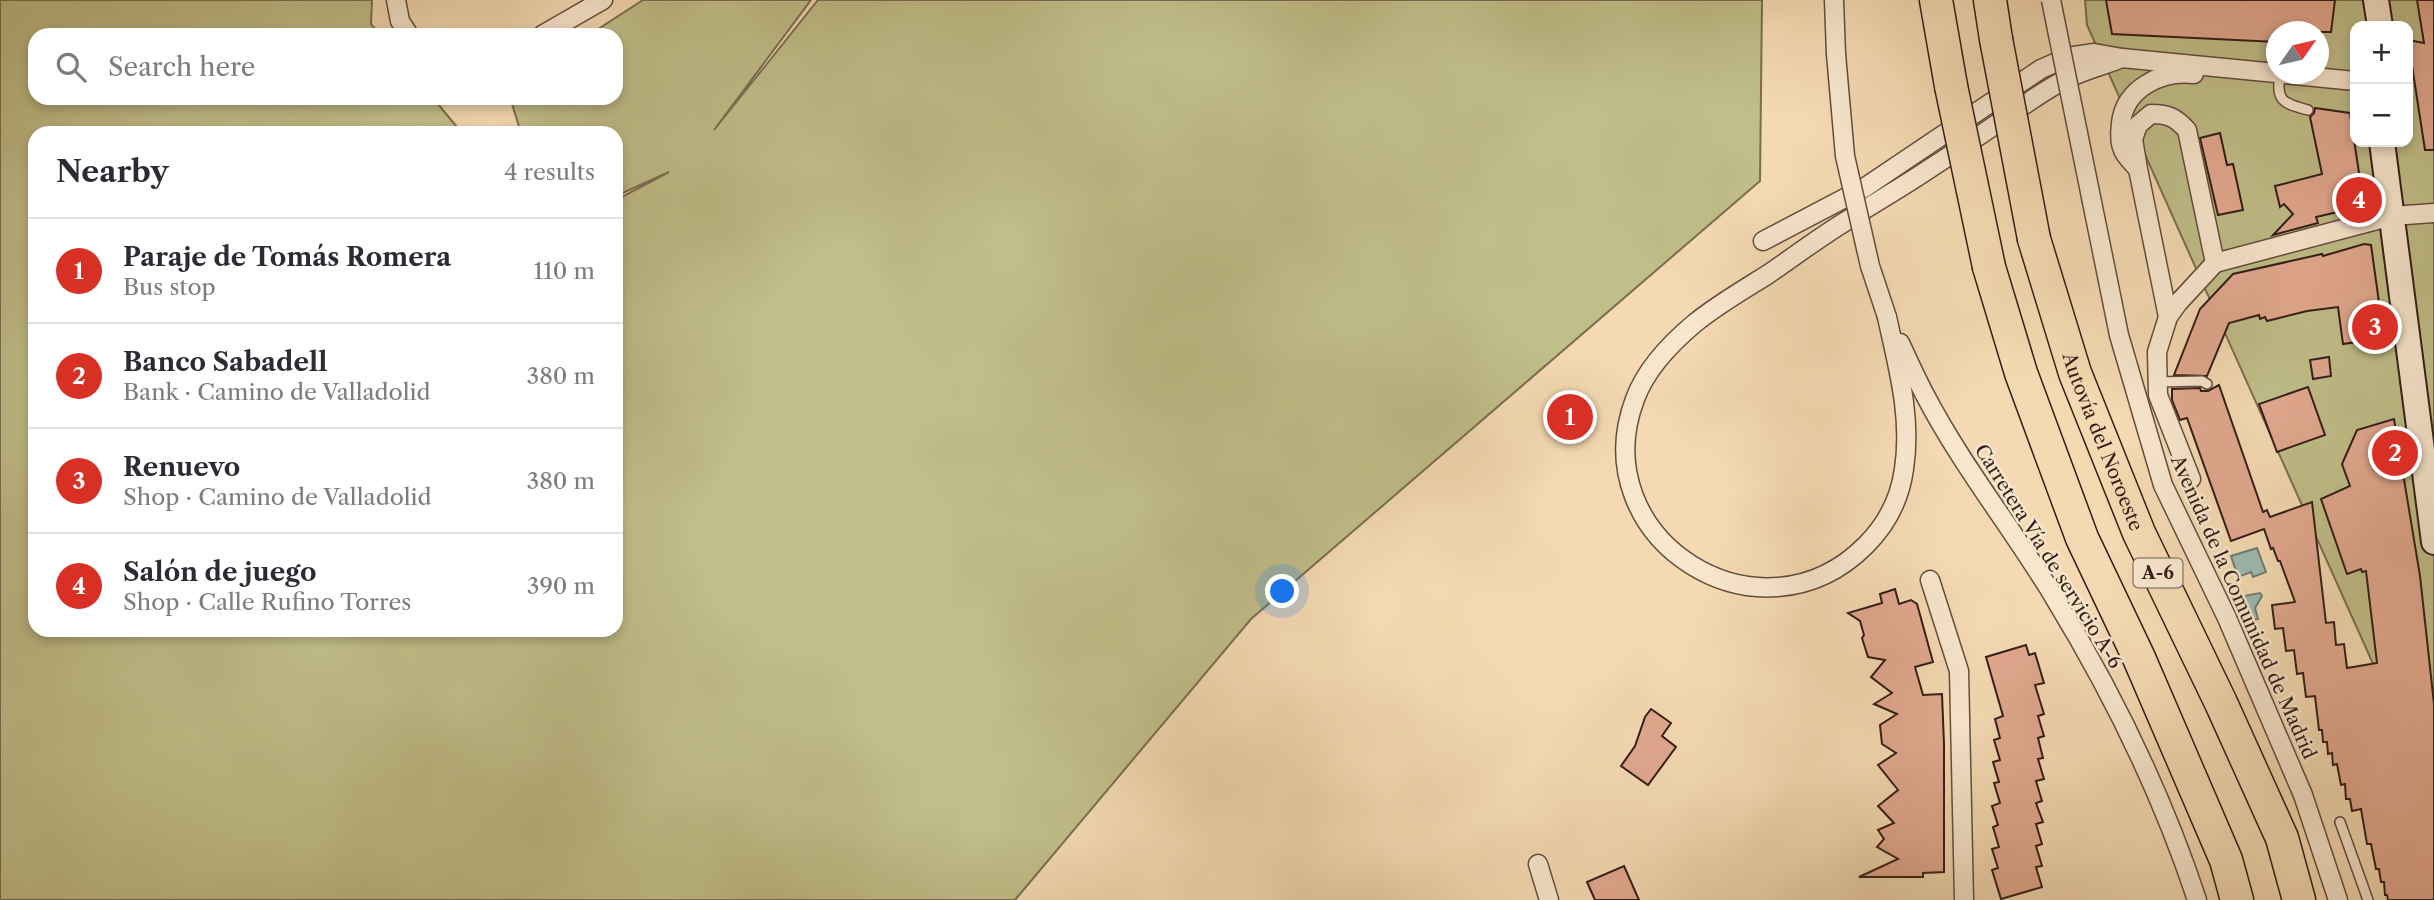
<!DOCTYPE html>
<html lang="en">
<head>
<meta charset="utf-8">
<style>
  body { margin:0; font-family:"Libre Caslon Text",serif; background:#f2f2f3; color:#2b2b33 }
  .controls { position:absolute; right:21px; top:21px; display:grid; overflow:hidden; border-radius:14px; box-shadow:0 4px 10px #0003 }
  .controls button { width:63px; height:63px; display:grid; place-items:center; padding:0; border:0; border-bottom:2px solid #e1e1e2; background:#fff; color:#2b2b33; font:35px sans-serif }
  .compass { position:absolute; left:2266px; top:21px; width:63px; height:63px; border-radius:50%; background:#fff; box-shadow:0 4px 10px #0003; rotate:56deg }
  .you { position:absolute; left:1283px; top:592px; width:24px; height:24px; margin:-18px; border:5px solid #fff; border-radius:50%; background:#1a73e8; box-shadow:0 0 0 10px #1a73e833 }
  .badge { display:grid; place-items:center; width:46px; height:46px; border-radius:50%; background:#d93025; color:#fff; font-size:23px; font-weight:700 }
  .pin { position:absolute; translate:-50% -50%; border:4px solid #fff; box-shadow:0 2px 7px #0006 }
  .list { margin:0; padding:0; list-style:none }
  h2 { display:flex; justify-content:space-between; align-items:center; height:91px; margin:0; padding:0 28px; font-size:30px }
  h2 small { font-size:23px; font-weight:400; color:#7c7c81 }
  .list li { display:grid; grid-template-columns:46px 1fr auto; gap:21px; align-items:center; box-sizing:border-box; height:105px; padding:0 28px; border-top:2px solid #e1e1e2 }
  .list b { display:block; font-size:26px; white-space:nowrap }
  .list p { margin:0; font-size:23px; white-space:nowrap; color:#7c7c81 }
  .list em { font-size:23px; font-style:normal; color:#7c7c81 }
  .icon { flex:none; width:38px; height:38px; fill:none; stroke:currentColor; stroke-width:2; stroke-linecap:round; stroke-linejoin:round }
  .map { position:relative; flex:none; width:2434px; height:900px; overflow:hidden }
  .search { position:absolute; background:#fff; box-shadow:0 4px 10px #0003; left:28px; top:28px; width:595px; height:77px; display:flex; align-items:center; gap:18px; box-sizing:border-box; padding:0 24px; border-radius:21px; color:#7c7c81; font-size:26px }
  .panel { position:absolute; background:#fff; box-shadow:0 4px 10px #0003; left:28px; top:126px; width:595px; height:511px; border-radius:21px }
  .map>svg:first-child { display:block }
  .green { fill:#c0be89; stroke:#7a6e50; stroke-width:2; fill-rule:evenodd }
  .water { fill:#9cbaaf; stroke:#727c72; stroke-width:2 }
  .building { fill:#e1a88f; stroke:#341e16; stroke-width:2 }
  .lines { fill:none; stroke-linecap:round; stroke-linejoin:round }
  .lane-casing { stroke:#644d3d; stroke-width:12 }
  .street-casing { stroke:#644d3d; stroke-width:21 }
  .secondary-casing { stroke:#341e16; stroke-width:28 }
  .highway-casing { stroke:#341e16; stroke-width:35 }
  .lane { stroke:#f8e6cd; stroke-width:9 }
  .street { stroke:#f8e6cd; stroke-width:18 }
  .secondary { stroke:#f8e6cd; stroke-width:24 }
  .highway { stroke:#f4d9b2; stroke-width:32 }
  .street-bridge-casing { stroke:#644d3d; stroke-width:21; stroke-linecap:butt }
  .highway-bridge-casing { stroke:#341e16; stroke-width:35; stroke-linecap:butt }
  .street-bridge { stroke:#f8e6cd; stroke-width:18 }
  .highway-bridge { stroke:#f4d9b2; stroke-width:32 }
  .labels { text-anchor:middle; stroke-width:5; stroke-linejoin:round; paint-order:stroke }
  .shield { fill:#f8e6cd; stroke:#6f5a4d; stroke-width:2 }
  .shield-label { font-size:18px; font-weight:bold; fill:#341e16 }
  .street-label { font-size:19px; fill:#341e16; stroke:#f8e6cd }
</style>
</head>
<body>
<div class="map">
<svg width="2434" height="900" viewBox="0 0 2434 900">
  <rect width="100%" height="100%" fill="#f4d9b2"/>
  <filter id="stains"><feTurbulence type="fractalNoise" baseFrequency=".00286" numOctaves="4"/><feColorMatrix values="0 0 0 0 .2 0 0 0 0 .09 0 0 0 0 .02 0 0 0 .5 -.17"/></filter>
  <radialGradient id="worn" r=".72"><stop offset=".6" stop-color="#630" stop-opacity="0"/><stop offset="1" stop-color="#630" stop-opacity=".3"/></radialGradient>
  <g class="green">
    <polygon points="0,0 372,0 371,24 380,35 35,35 35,98 433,98 462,133 35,133 35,630 616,630 616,200 669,172 616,196 616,133 521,133 512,104 516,98 616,98 616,35 589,35 643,0 811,0 714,130 818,0 1762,0 1760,181 1251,619 1015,900 0,900"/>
    <path d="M 2085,0 L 2434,0 L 2434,800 L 2087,25 ZM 2355,26 L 2408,26 L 2408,142 L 2355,142 ZM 2276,32 L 2318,32 L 2318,74 L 2276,74 Z"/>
  </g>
  <g class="water">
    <polygon points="2257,548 2266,572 2253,577 2251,572 2238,577 2231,556"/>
    <polygon points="2260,593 2262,596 2255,608 2258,619 2250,621 2239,597"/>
  </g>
  <g class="building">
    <polygon points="2106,0 2335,0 2331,32 2277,32 2277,42 2112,34"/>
    <polygon points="2417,0 2434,0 2434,150 2425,150 2408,40 2424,43"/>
    <polygon points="2315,108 2350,113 2364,206 2316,217 2318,223 2273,235 2293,214 2284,204 2280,207 2275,186 2322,174 2310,117 2314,113"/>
    <polygon points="2220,133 2227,165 2233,164 2243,210 2218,215 2200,138"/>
    <polygon points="2364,244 2371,245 2384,338 2343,344 2338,307 2307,311 2267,321 2265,317 2260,319 2259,315 2229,323 2207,376 2174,375 2200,309 2233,274 2322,254 2323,256"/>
    <polygon points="2329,357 2331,376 2313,379 2310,360"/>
    <polygon points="2219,385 2263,512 2267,510 2270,517 2312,502 2326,623 2334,622 2336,645 2344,644 2347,668 2377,663 2366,571 2362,572 2361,569 2347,574 2321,499 2350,486 2342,464 2357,430 2394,419 2420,576 2434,704 2434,900 2388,900 2387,895 2385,895 2384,882 2381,882 2379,869 2376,869 2371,844 2367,844 2361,809 2352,811 2350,799 2346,799 2345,784 2341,785 2337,764 2333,765 2332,753 2328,754 2327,742 2323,742 2322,730 2319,730 2315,696 2306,697 2303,673 2297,674 2294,650 2286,651 2283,628 2275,629 2272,605 2295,602 2280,561 2278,561 2273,548 2271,549 2264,529 2231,541 2187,418 2180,420 2172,400 2172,389 2200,388 2201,391 2208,391"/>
    <polygon points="2308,387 2325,435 2277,452 2259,404"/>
    <polygon points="1895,589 1899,604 1911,600 1917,604 1933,662 1915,667 1923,695 1942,694 1944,744 1944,872 1923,873 1923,877 1859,877 1898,859 1877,847 1884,839 1878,830 1894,823 1878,806 1898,790 1878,765 1896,753 1882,744 1880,725 1897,714 1874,704 1892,693 1871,677 1885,660 1868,657 1862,638 1864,635 1860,621 1848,613 1882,603 1880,594"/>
    <polygon points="2026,645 2029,655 2035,653 2044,683 2035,685 2044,714 2038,716 2044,736 2038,738 2043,758 2038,759 2044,779 2036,781 2042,801 2036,803 2043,822 2036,824 2042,844 2036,846 2042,866 2036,867 2042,887 2001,899 1992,870 1998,868 1992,849 1999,847 1993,827 1998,825 1992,806 2000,803 1994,783 1999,782 1993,762 2000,760 1994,740 2000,738 1995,719 2003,716 1986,657"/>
    <polygon points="1651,709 1671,723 1662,736 1676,747 1648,785 1621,766 1635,746 1645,717"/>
    <polygon points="1624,866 1639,900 1595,900 1587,882"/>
  </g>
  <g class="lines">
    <defs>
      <g id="lane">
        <path d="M 2280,74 C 2276,101 2282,103 2308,110"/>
        <polyline points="2157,382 2202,381 2207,384"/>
        <polyline points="2340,822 2368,900"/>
      </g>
      <g id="street">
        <polyline points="396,0 400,21 409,35"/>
        <polyline points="1834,0 1836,54"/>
        <polyline points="542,35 603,0"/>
        <polyline points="2283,74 2355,81"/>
        <path d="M 2136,167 C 2132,162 2125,156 2123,150 C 2119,142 2120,131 2121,123 C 2125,88 2162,70 2194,74"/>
        <polyline points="2092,202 2119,335 2163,485 2227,618 2303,795 2338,900"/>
        <polyline points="1763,241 1864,188 2041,69 2068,57 2094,53 2122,58 2276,73"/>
        <path d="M 1887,317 C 1898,368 1912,417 1904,469 C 1900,498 1887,524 1866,545 C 1760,652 1582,539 1635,399 C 1646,369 1671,343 1695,323 C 1717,305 1743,290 1767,275 C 1792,258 1817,239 1843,223 C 1871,205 1899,189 1926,171 C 1957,151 1988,130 2018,109 C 2035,98 2052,85 2071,77 C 2087,69 2106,65 2122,58"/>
        <path d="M 2168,317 L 2138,169 L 2133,139 L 2138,125 L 2151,114 C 2168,114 2175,117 2187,130 L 2215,263"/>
        <path d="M 1900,343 C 1908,360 1916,378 1925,395 C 1962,466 2013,529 2054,597 C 2112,692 2162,794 2197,900"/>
        <polyline points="2191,479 2158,395 2157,352 2168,317 2178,303 2215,263 2392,216 2434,213"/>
        <polyline points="1930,580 1959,671 1964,900"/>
        <polyline points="1538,864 1549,900"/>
      </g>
      <g id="secondary">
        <polyline points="2376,0 2380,26"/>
        <polyline points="2382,142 2434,542"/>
      </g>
      <g id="highway">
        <polyline points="1936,0 1951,86"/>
        <polyline points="1990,0 1996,39"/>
        <path id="s1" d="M 2034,239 L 2075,373 L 2139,533 L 2221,703 L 2282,838 L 2299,900"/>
        <polyline points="1989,267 2021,373 2082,538 2139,658 2226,860 2237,900"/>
      </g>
    </defs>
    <use href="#lane" class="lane-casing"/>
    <use href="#street" class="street-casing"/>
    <use href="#secondary" class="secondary-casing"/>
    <use href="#highway" class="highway-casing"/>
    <use href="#lane" class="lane"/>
    <use href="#street" class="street"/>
    <use href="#secondary" class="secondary"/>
    <use href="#highway" class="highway"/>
    <defs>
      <g id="street-bridge">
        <polyline points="2051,0 2092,202"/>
        <polyline points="1836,54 1845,156 1870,266 1887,317"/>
      </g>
      <g id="highway-bridge">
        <polyline points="1996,39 2034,239"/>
        <polyline points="1951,86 1989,267"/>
      </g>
    </defs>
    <use href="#street-bridge" class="street-bridge-casing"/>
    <use href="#highway-bridge" class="highway-bridge-casing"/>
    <use href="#street-bridge" class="street-bridge"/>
    <use href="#highway-bridge" class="highway-bridge"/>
  </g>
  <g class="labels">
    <rect class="shield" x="2133.5" y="558.5" width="49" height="29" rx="5"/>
    <g class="shield-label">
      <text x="2158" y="579">A-6</text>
    </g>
    <g class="street-label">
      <text dy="7" stroke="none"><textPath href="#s1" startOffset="214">Autovía del Noroeste</textPath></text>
      <text transform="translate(2049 556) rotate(58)" y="7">Carretera Vía de servicio A-6</text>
      <text transform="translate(2244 607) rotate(66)" y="7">Avenida de la Comunidad de Madrid</text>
    </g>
  </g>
  <rect width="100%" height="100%" filter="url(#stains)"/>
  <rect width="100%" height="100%" fill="url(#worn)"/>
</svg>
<div class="controls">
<button>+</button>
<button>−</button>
</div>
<svg class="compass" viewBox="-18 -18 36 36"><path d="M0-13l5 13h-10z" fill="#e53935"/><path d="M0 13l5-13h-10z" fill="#7c7c81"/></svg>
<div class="you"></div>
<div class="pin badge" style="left:1570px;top:417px">1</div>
<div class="pin badge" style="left:2395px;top:453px">2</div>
<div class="pin badge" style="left:2375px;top:327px">3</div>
<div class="pin badge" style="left:2359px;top:200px">4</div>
<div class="search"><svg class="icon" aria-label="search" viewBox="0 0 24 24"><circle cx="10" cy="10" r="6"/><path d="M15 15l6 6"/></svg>Search here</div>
<section class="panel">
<h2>Nearby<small>4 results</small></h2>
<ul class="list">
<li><span class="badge">1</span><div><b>Paraje de Tomás Romera</b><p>Bus stop</p></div><em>110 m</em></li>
<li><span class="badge">2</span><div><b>Banco Sabadell</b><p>Bank · Camino de Valladolid</p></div><em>380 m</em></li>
<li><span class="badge">3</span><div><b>Renuevo</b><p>Shop · Camino de Valladolid</p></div><em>380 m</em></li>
<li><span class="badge">4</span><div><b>Salón de juego</b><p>Shop · Calle Rufino Torres</p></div><em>390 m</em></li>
</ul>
</section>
</div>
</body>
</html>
